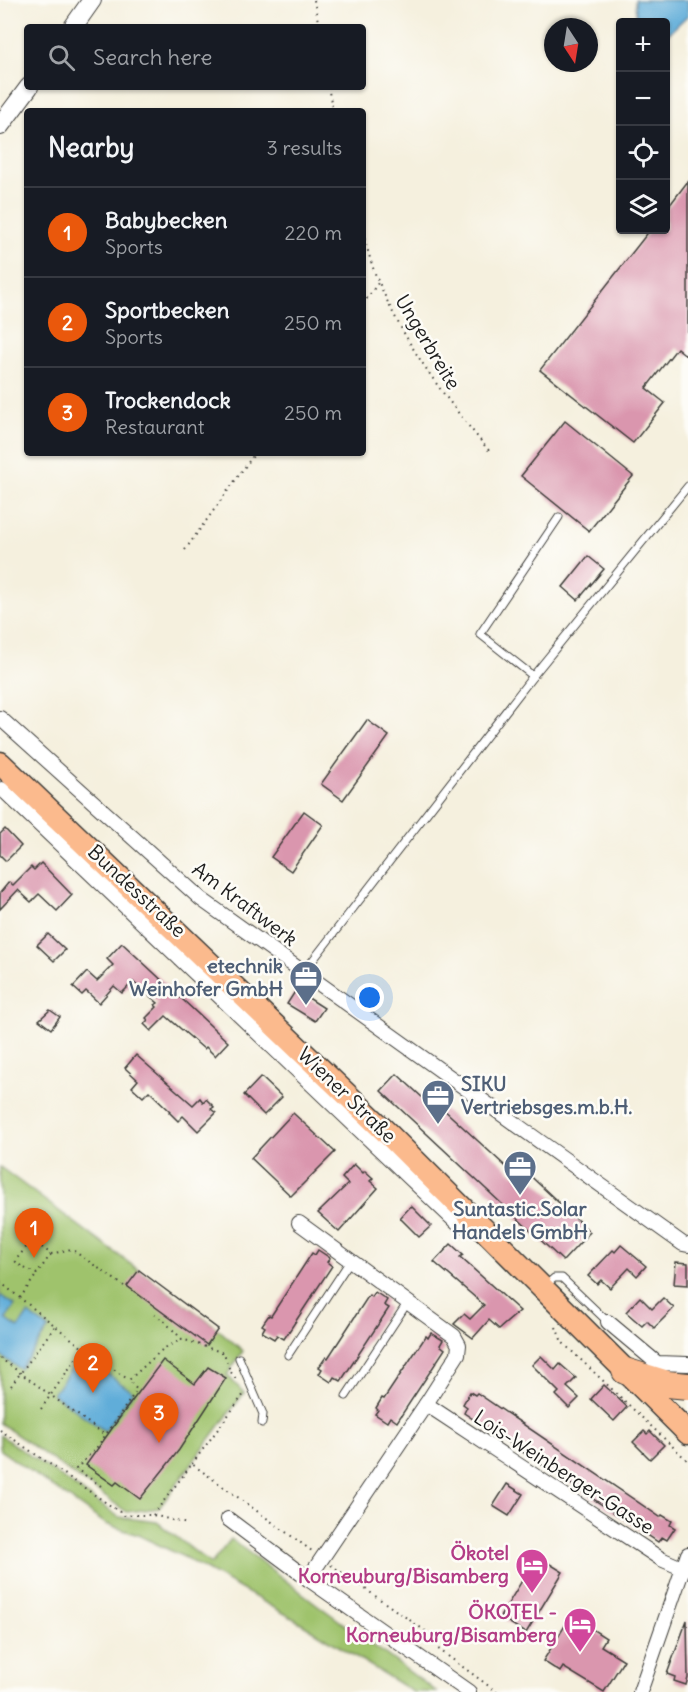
<!DOCTYPE html>
<html lang="en">
<head>
<meta charset="utf-8">
<style>
  body { margin:0; font-family:Delius,sans-serif; background:#20242c; color:#f1f3f6 }
  .controls { position:absolute; right:18px; top:18px; display:grid; overflow:hidden; border-radius:6px; box-shadow:0 2px 4px #0004 }
  .controls button { width:54px; height:54px; display:grid; place-items:center; padding:0; border:0; border-bottom:2px solid #363941; background:#171b24; color:#f1f3f6; font:30px sans-serif }
  .compass { position:absolute; left:544px; top:18px; width:54px; height:54px; border-radius:50%; background:#171b24; box-shadow:0 2px 4px #0004; rotate:168deg }
  .you { position:absolute; left:370px; top:998px; width:21px; height:21px; margin:-15px; border:4px solid #fff; border-radius:50%; background:#1a73e8; box-shadow:0 0 0 9px #1a73e833 }
  .badge { display:grid; place-items:center; width:39px; height:39px; border-radius:50%; background:#ea580c; color:#fff; font-size:20px; font-weight:700 }
  .pin { position:absolute; translate:-50% -50px; filter:drop-shadow(0 2px 3px #0008) }
  .pin::after { content:''; position:absolute; top:32px; width:21px; height:18px; background:inherit; clip-path:polygon(0 0,100% 0,50% 100%) }
  .list { margin:0; padding:0; list-style:none }
  h2 { display:flex; justify-content:space-between; align-items:center; height:78px; margin:0; padding:0 24px; font-size:26px }
  h2 small { font-size:20px; font-weight:400; color:#9ea1a6 }
  .list li { display:grid; grid-template-columns:39px 1fr auto; gap:18px; align-items:center; box-sizing:border-box; height:90px; padding:0 24px; border-top:2px solid #363941 }
  .list b { display:block; font-size:22px; white-space:nowrap }
  .list p { margin:0; font-size:20px; white-space:nowrap; color:#9ea1a6 }
  .list em { font-size:20px; font-style:normal; color:#9ea1a6 }
  .icon { flex:none; width:33px; height:33px; fill:none; stroke:currentColor; stroke-width:2; stroke-linecap:round; stroke-linejoin:round }
  .map { position:relative; flex:none; width:688px; height:1692px; overflow:hidden }
  .search { position:absolute; background:#171b24; box-shadow:0 2px 4px #0004; left:24px; top:24px; width:342px; height:66px; display:flex; align-items:center; gap:15px; box-sizing:border-box; padding:0 21px; border-radius:6px; color:#9ea1a6; font-size:22px }
  .panel { position:absolute; background:#171b24; box-shadow:0 2px 4px #0004; left:24px; top:108px; width:342px; height:348px; border-radius:6px }
  .map>svg:first-child { display:block }
  .green { fill:#9fc36c; stroke:#5e7044; stroke-width:1.5 }
  .water { fill:#60add9; stroke:#3e647a; stroke-width:1.5 }
  .building { fill:#da96ae }
  .lines { fill:none; stroke-linecap:round; stroke-linejoin:round }
  .service-casing { stroke:#3d3c39; stroke-width:9 }
  .minor-casing { stroke:#3d3c39; stroke-width:16 }
  .tertiary-casing { stroke:#3d3c39; stroke-width:20 }
  .primary-casing { stroke:#3d3c39; stroke-width:25 }
  .motorway-casing { stroke:#3d3c39; stroke-width:28 }
  .path { stroke:#3d3c39; stroke-width:2; stroke-dasharray:1.5 4.5; stroke-linecap:butt }
  .service { stroke:#fff; stroke-width:7 }
  .minor { stroke:#fff; stroke-width:14 }
  .tertiary { stroke:#fff; stroke-width:18 }
  .primary { stroke:#fbba8d; stroke-width:22 }
  .motorway { stroke:#fbba8d; stroke-width:26 }
  .labels { text-anchor:middle; stroke-width:5; stroke-linejoin:round; paint-order:stroke }
  .street-label { font-size:20px; fill:#1c1c1c; stroke:#fdfcf7 }
  .service-label { font-size:20px; font-weight:bold; fill:#4e5e75; stroke:#fdfcf7; text-anchor:end }
  .hotel-label { font-size:20px; font-weight:bold; fill:#b23c85; stroke:#fdfcf7; text-anchor:end }
</style>
</head>
<body>
<div class="map">
<svg width="688" height="1692" viewBox="0 0 688 1692">
  <rect width="100%" height="100%" fill="#fdfcf7"/>
  <filter id="ink" filterUnits="userSpaceOnUse"><feTurbulence type="fractalNoise" baseFrequency=".0167" numOctaves="2"/><feDisplacementMap in="SourceGraphic" scale="12" xChannelSelector="R" yChannelSelector="G"/><feConvolveMatrix kernelMatrix="1 2 1 2 8 2 1 2 1" color-interpolation-filters="sRGB"/></filter>
  <filter id="wash" filterUnits="userSpaceOnUse"><feTurbulence type="fractalNoise" baseFrequency=".008" numOctaves="4" result="noise"/><feDisplacementMap in="SourceGraphic" scale="24" xChannelSelector="R" yChannelSelector="G"/><feGaussianBlur stdDeviation="1.35" result="paint"/><feColorMatrix in="noise" values="0 0 0 0 0 0 0 0 0 0 0 0 0 0 0 0 0 1.4 0 .05"/><feComposite in="paint" operator="in"/></filter>
  <g filter="url(#wash)">
    <rect width="100%" height="100%" fill="#f5f0de"/>
    <g class="green">
      <polygon points="0,1167 218,1329 243,1351 227,1375 244,1393 159,1508 127,1512 0,1423"/>
      <polygon points="0,1435 119,1517 157,1522 211,1564 231,1539 318,1605 437,1692 413,1692 303,1624 186,1558 138,1535 106,1524 0,1450"/>
    </g>
    <g class="water">
      <polygon points="635,0 688,0 688,15 666,36 666,22 642,22 636,18"/>
      <polygon points="0,1295 15,1305 6,1319 18,1328 28,1314 49,1328 20,1369 0,1355"/>
      <polygon points="81,1355 133,1392 105,1431 53,1394"/>
    </g>
    <g id="blocks">
      <g class="building">
        <polygon points="688,181 688,357 677,348 646,388 665,403 633,443 540,370 650,230 666,230 666,210"/>
        <polygon points="565,421 633,476 589,531 521,476"/>
        <polygon points="588,556 604,569 578,600 563,587"/>
        <polygon points="367,720 389,736 343,800 321,784"/>
        <polygon points="304,811 323,825 291,871 271,857"/>
        <polygon points="5,829 21,846 6,861 0,855 0,834"/>
        <polygon points="41,863 72,895 57,911 39,894 31,902 18,890 0,909 0,893 9,882 13,885 31,867 34,870"/>
        <polygon points="48,934 65,950 54,961 37,945"/>
        <polygon points="122,943 228,1042 215,1056 206,1047 204,1049 166,1016 151,1031 144,1024 148,1020 146,1018 157,1007 155,1005 158,1003 133,982 122,993 114,986 99,1003 86,991 82,995 73,987 87,972 97,981 113,965 107,959"/>
        <polygon points="296,990 324,1008 315,1021 287,1004"/>
        <polygon points="50,1010 60,1017 51,1029 39,1020"/>
        <polygon points="136,1055 193,1105 200,1098 203,1102 206,1099 214,1107 211,1109 216,1113 198,1131 183,1116 178,1121 169,1112 170,1111 149,1091 143,1097 132,1087 138,1080 125,1068"/>
        <polygon points="397,1074 424,1099 428,1095 515,1175 522,1168 590,1232 563,1261 381,1091"/>
        <polygon points="261,1077 282,1097 264,1115 244,1095"/>
        <polygon points="293,1113 335,1152 291,1196 251,1158"/>
        <polygon points="354,1164 363,1173 365,1171 373,1178 370,1181 378,1188 339,1232 318,1213 348,1184 342,1178"/>
        <polygon points="411,1206 431,1226 419,1237 400,1218"/>
        <polygon points="451,1244 463,1255 460,1257 520,1311 499,1329 489,1320 473,1338 454,1324 464,1314 470,1319 484,1305 434,1262"/>
        <polygon points="621,1245 646,1266 637,1276 629,1268 610,1288 601,1280 597,1284 588,1276 613,1250 615,1252"/>
        <polygon points="318,1250 330,1258 327,1262 332,1266 284,1339 277,1335 274,1339 262,1332 265,1327 262,1325 269,1315 271,1316 312,1253 315,1255"/>
        <polygon points="676,1262 688,1263 688,1285 674,1284"/>
        <polygon points="139,1270 218,1329 207,1345 127,1286"/>
        <polygon points="375,1292 387,1300 384,1305 389,1308 341,1381 334,1377 331,1382 319,1374 322,1369 319,1367 326,1357 328,1358 369,1295 372,1297"/>
        <polygon points="640,1297 652,1309 663,1298 674,1308 654,1328 647,1321 642,1326 626,1312"/>
        <polygon points="431,1333 443,1340 440,1345 445,1349 397,1422 390,1417 387,1422 375,1414 378,1410 376,1408 382,1398 384,1399 426,1336 428,1338"/>
        <polygon points="541,1356 555,1370 560,1364 576,1378 567,1387 579,1398 569,1408 556,1395 559,1392 532,1365"/>
        <polygon points="163,1360 195,1384 208,1367 226,1378 179,1450 140,1499 117,1482 114,1485 86,1465 123,1413"/>
        <polygon points="604,1385 627,1407 614,1421 591,1399"/>
        <polygon points="470,1392 475,1395 477,1393 660,1517 662,1515 672,1521 670,1525 675,1528 667,1540 662,1537 658,1542 464,1413 467,1407 463,1404"/>
        <polygon points="644,1431 647,1434 650,1431 664,1445 650,1459 633,1442"/>
        <polygon points="507,1484 523,1494 509,1516 493,1506"/>
        <polygon points="537,1556 563,1572 526,1633 500,1617"/>
        <polygon points="687,1620 688,1678 686,1685 674,1681 675,1677 667,1674"/>
        <polygon points="566,1624 587,1638 592,1629 606,1638 601,1646 624,1660 604,1692 563,1667 560,1672 543,1661"/>
      </g>
    </g>
  </g>
  <g filter="url(#ink)">
    <use href="#blocks" fill-opacity="0" stroke="#3d3c39" stroke-width="1.5"/>
    <g class="lines">
      <defs>
        <g id="service">
          <polyline points="533,676 480,634 559,517"/>
          <polyline points="303,973 533,676 688,486"/>
          <polyline points="544,1287 554,1278 562,1278 608,1322"/>
          <polyline points="288,1355 350,1261"/>
          <polyline points="239,1358 263,1414 262,1423"/>
          <polyline points="346,1396 408,1302"/>
        </g>
        <g id="minor">
          <polyline points="0,718 201,899 683,1244 688,1245"/>
          <polyline points="2,789 459,1225 471,1218"/>
          <polyline points="299,1223 454,1336 459,1345 458,1354 426,1404"/>
          <polyline points="608,1322 657,1363 688,1364"/>
          <polyline points="228,1519 308,1579 469,1692"/>
          <polyline points="308,1579 426,1404 661,1559 684,1569"/>
          <polyline points="640,1692 688,1554"/>
        </g>
        <g id="tertiary">
          <polyline points="73,27 92,0"/>
          <polyline points="0,126 29,87"/>
        </g>
        <polyline id="primary" points="0,763 387,1133 688,1433"/>
        <polyline id="motorway" points="625,1371 667,1384 688,1386"/>
      </defs>
      <use href="#service" class="service-casing"/>
      <use href="#minor" class="minor-casing"/>
      <use href="#tertiary" class="tertiary-casing"/>
      <use href="#primary" class="primary-casing"/>
      <use href="#motorway" class="motorway-casing"/>
      <g class="path">
        <polyline points="314,0 319,27"/>
        <polyline points="328,87 333,111"/>
        <path d="M 363,233 C 368,250 372,269 380,285 C 407,348 447,401 491,453"/>
        <polyline points="363,304 378,283"/>
        <polyline points="185,550 255,453"/>
        <polygon points="32,1240 51,1254 37,1274 22,1267 15,1261"/>
        <polyline points="51,1254 71,1249 124,1286"/>
        <polyline points="0,1282 83,1348 129,1380"/>
        <polyline points="20,1298 37,1274"/>
        <polyline points="154,1315 163,1320 182,1339 224,1353 230,1371 236,1379"/>
        <polyline points="556,1327 562,1342 688,1461"/>
        <polyline points="0,1358 105,1435"/>
        <polyline points="11,1386 55,1326"/>
        <polyline points="41,1409 82,1350"/>
        <polyline points="0,1430 124,1515 153,1515 187,1524"/>
        <polyline points="192,1464 244,1394"/>
        <polyline points="101,1486 76,1469 97,1447 137,1390 129,1380 163,1349 182,1339"/>
        <polyline points="153,1515 192,1464 312,1551"/>
        <polyline points="331,1565 431,1635 437,1648 497,1692"/>
      </g>
      <use href="#service" class="service"/>
      <use href="#minor" class="minor"/>
      <use href="#tertiary" class="tertiary"/>
      <use href="#primary" class="primary"/>
      <use href="#motorway" class="motorway"/>
    </g>
  </g>
  <defs>
    <symbol id="office-pin" viewBox="-11 -11 22 30"><path d="M0 17L-7.5 6A9.5 9.5 0 1 1 7.5 6Z" fill="#5c6f8a" stroke="#fdfcf7"/><path d="M-6-3h4V-5.5h4V-3h4V5H-6ZM-1-4.5V-3h2v-1.5ZM-6 0V1H6V0Z" fill="#fff"/></symbol>
    <symbol id="hotel-pin" viewBox="-11 -11 22 30"><path d="M0 17L-7.5 6A9.5 9.5 0 1 1 7.5 6Z" fill="#d1479c" stroke="#fdfcf7"/><path d="M-6-4.5h1.5V1H6V5H4.5V3h-9V5H-6ZM-4 0a1.8 1.8 0 1 1 3.6 0ZM.5 0V-2.5h3Q6-2.5 6 0Z" fill="#fff"/></symbol>
  </defs>
  <g fill-rule="evenodd">
    <use href="#office-pin" x="287" y="958" width="38" height="52"/>
    <use href="#office-pin" x="419" y="1077" width="38" height="52"/>
    <use href="#office-pin" x="501" y="1148" width="38" height="52"/>
    <use href="#hotel-pin" x="513" y="1546" width="38" height="52"/>
    <use href="#hotel-pin" x="561" y="1605" width="38" height="52"/>
  </g>
  <g class="labels">
    <g class="street-label">
      <text transform="translate(428 342) rotate(59)" y="7">Ungerbreite</text>
      <text transform="translate(137 891) rotate(43)" y="7">Bundesstraße</text>
      <text transform="translate(245 904) rotate(37)" y="7">Am Kraftwerk</text>
      <text transform="translate(347 1095) rotate(44)" y="7">Wiener Straße</text>
      <text transform="translate(564 1472) rotate(33)" y="7">Lois-Weinberger-Gasse</text>
    </g>
    <g class="service-label">
      <text x="283" y="973">etechnik<tspan x="283" dy="23">Weinhofer GmbH</tspan></text>
      <text x="461" y="1091" text-anchor="start">SIKU<tspan x="461" dy="23">Vertriebsges.m.b.H.</tspan></text>
      <text x="520" y="1216" text-anchor="middle">Suntastic.Solar<tspan x="520" dy="23">Handels GmbH</tspan></text>
    </g>
    <g class="hotel-label">
      <text x="509" y="1560">Ökotel<tspan x="509" dy="23">Korneuburg/Bisamberg</tspan></text>
      <text x="557" y="1619">ÖKOTEL -<tspan x="557" dy="23">Korneuburg/Bisamberg</tspan></text>
    </g>
  </g>
</svg>
<div class="controls">
<button>+</button>
<button>−</button>
<button><svg class="icon" aria-label="locate" viewBox="0 0 24 24"><circle cx="12" cy="12" r="6"/><path d="M12 2v4M12 18v4M2 12h4M18 12h4"/></svg></button>
<button><svg class="icon" aria-label="layers" viewBox="0 0 24 24"><path d="M12 4l9 5-9 5-9-5zM3 14l9 5 9-5"/></svg></button>
</div>
<svg class="compass" viewBox="-18 -18 36 36"><path d="M0-13l5 13h-10z" fill="#e53935"/><path d="M0 13l5-13h-10z" fill="#9ea1a6"/></svg>
<div class="you"></div>
<div class="pin badge" style="left:34px;top:1258px">1</div>
<div class="pin badge" style="left:93px;top:1393px">2</div>
<div class="pin badge" style="left:159px;top:1443px">3</div>
<div class="search"><svg class="icon" aria-label="search" viewBox="0 0 24 24"><circle cx="10" cy="10" r="6"/><path d="M15 15l6 6"/></svg>Search here</div>
<section class="panel">
<h2>Nearby<small>3 results</small></h2>
<ul class="list">
<li><span class="badge">1</span><div><b>Babybecken</b><p>Sports</p></div><em>220 m</em></li>
<li><span class="badge">2</span><div><b>Sportbecken</b><p>Sports</p></div><em>250 m</em></li>
<li><span class="badge">3</span><div><b>Trockendock</b><p>Restaurant</p></div><em>250 m</em></li>
</ul>
</section>
</div>
</body>
</html>
